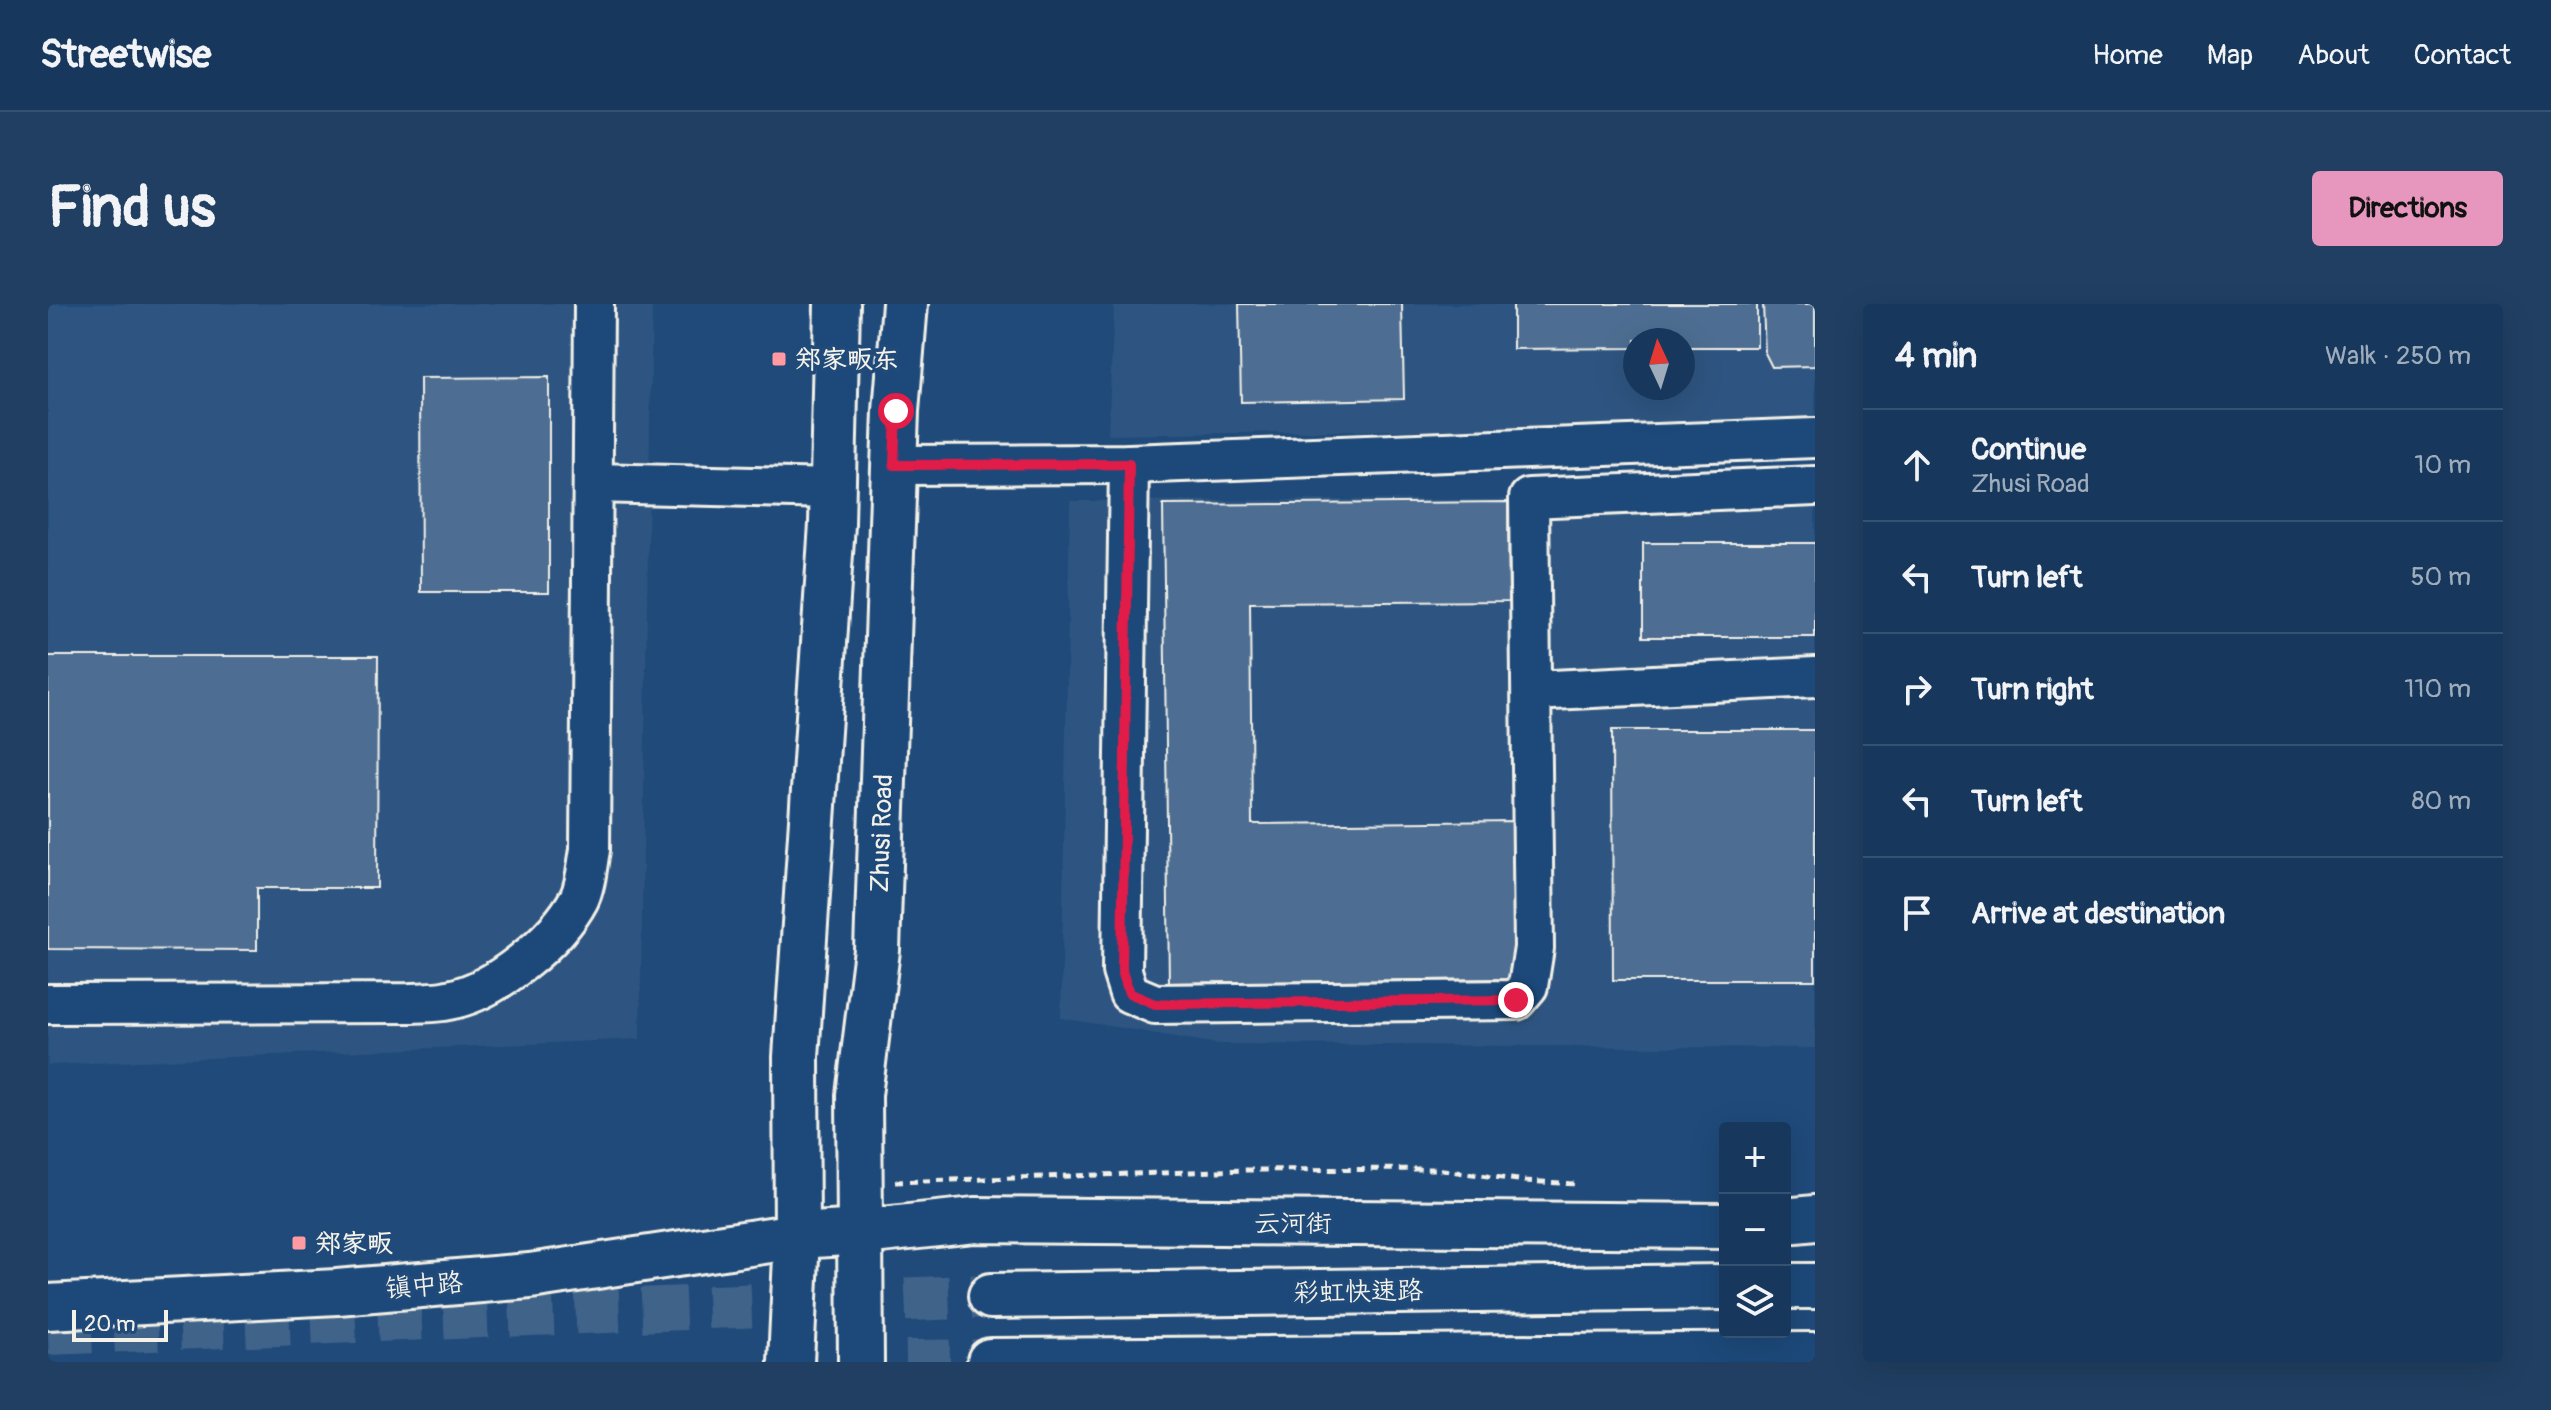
<!DOCTYPE html>
<html lang="en">
<head>
<meta charset="utf-8">
<style>
  body { margin:0; font-family:Pangolin,"LXGW WenKai TC",sans-serif; background:#203f62; color:#f1f3f6 }
  .controls { position:absolute; right:24px; bottom:24px; display:grid; overflow:hidden; border-radius:8px; box-shadow:0 8px 32px #0002 }
  .controls button { width:72px; height:72px; display:grid; place-items:center; padding:0; border:0; border-bottom:2px solid #365272; background:#17385c; color:#f1f3f6; font:40px sans-serif }
  .compass { position:absolute; left:1575px; top:24px; width:72px; height:72px; border-radius:50%; background:#17385c; box-shadow:0 8px 32px #0002; rotate:356deg }
  .scale { position:absolute; left:24px; bottom:20px; width:96px; box-sizing:border-box; padding-left:8px; border:4px solid #f4f1e8; border-top:0; font-size:22px; line-height:28px; white-space:nowrap; color:#f4f1e8; -webkit-text-stroke:6px #1f4a7a; paint-order:stroke }
  .stop { position:absolute; width:24px; height:24px; margin:-18px; border:6px solid #e11d48; border-radius:50%; background:#fff }
  .stop.end { background:#e11d48; border-color:#fff; box-shadow:0 2px 8px #0008 }
  .list { margin:0; padding:0; list-style:none }
  h2 { display:flex; justify-content:space-between; align-items:center; height:104px; margin:0; padding:0 32px; font-size:34px }
  h2 small { font-size:26px; font-weight:400; color:#9eacbb }
  .list li { display:grid; grid-template-columns:52px 1fr auto; gap:24px; align-items:center; box-sizing:border-box; height:112px; padding:0 32px; border-top:2px solid #365272 }
  .list b { display:block; font-size:30px; white-space:nowrap }
  .list p { margin:0; font-size:26px; white-space:nowrap; color:#9eacbb }
  .list em { font-size:26px; font-style:normal; color:#9eacbb }
  .icon { flex:none; width:44px; height:44px; fill:none; stroke:currentColor; stroke-width:2; stroke-linecap:round; stroke-linejoin:round }
  .map { position:relative; flex:none; width:1767px; height:1058px; overflow:hidden; border-radius:8px }
  header { display:flex; align-items:center; gap:48px; box-sizing:border-box; height:112px; padding:0 40px; background:#17385c; border-bottom:2px solid #365272 }
  header strong { font-size:38px }
  nav { display:flex; gap:44px; margin-inline-start:auto; font-size:28px }
  .intro { display:flex; align-items:center; justify-content:space-between; box-sizing:border-box; height:192px; padding:0 48px }
  h1 { margin:0; font-size:56px }
  .button { padding:20px 36px; border-radius:8px; background:#e797bd; color:#111; font-size:28px; font-weight:700 }
  main { display:flex; gap:48px; padding:0 48px }
  aside { flex:1; background:#17385c; border-radius:8px; box-shadow:0 8px 32px #0002 }
  .map>svg:first-child { display:block }
  .built { fill:#2d5581; fill-rule:evenodd }
  .building { fill:#4d6e92; stroke:#f4f1e8; stroke-width:2 }
  .lines { fill:none; stroke-linecap:round; stroke-linejoin:round }
  .highway-tunnel { stroke:#3f638a; stroke-width:44; stroke-dasharray:44 22; stroke-linecap:butt }
  .minor-casing { stroke:#f4f1e8; stroke-width:44 }
  .major-casing { stroke:#f4f1e8; stroke-width:50 }
  .highway-casing { stroke:#f4f1e8; stroke-width:50 }
  .path { stroke:#f4f1e8; stroke-width:5; stroke-dasharray:8 6; stroke-linecap:butt }
  .minor { stroke:#1f4a7a; stroke-width:38 }
  .major { stroke:#1f4a7a; stroke-width:44 }
  .highway { stroke:#1f4a7a; stroke-width:44 }
  .route { stroke:#e11d48; stroke-width:10 }
  .poi-dot { fill:#ff9aa2; stroke:#1f4a7a; stroke-width:3 }
  .labels { text-anchor:middle; stroke-width:7; stroke-linejoin:round; paint-order:stroke }
  .poi-label { font-size:26px; font-weight:bold; fill:#f4f1e8; stroke:#1f4a7a; text-anchor:start }
  .street-label { font-size:26px; fill:#f4f1e8; stroke:#1f4a7a }
</style>
</head>
<body>
<header>
<strong>Streetwise</strong>
<nav><a>Home</a><a>Map</a><a>About</a><a>Contact</a></nav>
</header>
<div class="intro"><h1>Find us</h1><a class="button">Directions</a></div>
<main>
<div class="map">
<svg width="1767" height="1058" viewBox="0 0 1767 1058">
  <rect width="100%" height="100%" fill="#1f4a7a"/>
  <filter id="ink" filterUnits="userSpaceOnUse"><feTurbulence type="fractalNoise" baseFrequency=".0125" numOctaves="2"/><feDisplacementMap in="SourceGraphic" scale="16" xChannelSelector="R" yChannelSelector="G"/><feConvolveMatrix kernelMatrix="1 2 1 2 8 2 1 2 1" color-interpolation-filters="sRGB"/></filter>
  <g filter="url(#ink)">
    <g class="built">
      <polygon points="0,0 604,0 592,735 0,761"/>
      <path d="M 1066,0 L 1767,0 L 1767,120 L 1060,131 ZM 1587,36 L 1635,36 L 1635,84 L 1587,84 Z"/>
      <polygon points="1767,194 1767,744 1170,740 1013,714 1022,197"/>
    </g>
    <g class="building">
      <polygon points="1191,0 1354,0 1356,95 1193,98"/>
      <polygon points="1465,0 1709,0 1709,43 1635,43 1635,36 1587,36 1587,44 1465,45"/>
      <polygon points="1715,0 1767,0 1767,62 1724,63 1717,49"/>
      <polygon points="501,73 501,288 373,288 372,74"/>
      <polygon points="1460,198 1461,297 1202,299 1204,520 1467,517 1469,675 1121,679 1115,201"/>
      <rect x="1595" y="239" width="172" height="94"/>
      <polygon points="0,352 330,352 329,584 209,584 209,646 0,645"/>
      <polygon points="1564,426 1767,426 1767,676 1565,676"/>
    </g>
    <g class="lines">
      <g class="highway-tunnel">
        <polyline points="0,1029 943,992"/>
        <polyline points="858,1058 942,1057"/>
      </g>
      <defs>
        <g id="minor">
          <polyline points="1081,160 1074,667 1081,689 1107,700 1468,696 1480,682 1486,644 1481,194 1767,182"/>
          <polyline points="846,161 1081,160 1767,134"/>
          <polyline points="546,179 785,185"/>
          <polyline points="1484,387 1767,373"/>
          <path d="M 0,700 L 363,699 C 375,698 388,699 400,696 C 447,688 509,636 531,595 C 538,581 539,561 542,546 L 546,0"/>
        </g>
        <g id="major">
          <polyline points="743,1058 749,932 748,753 784,220 789,0"/>
          <path id="s1" d="M 813,1058 L 811,791 L 829,646 L 848,107 L 857,0"/>
        </g>
        <g id="highway">
          <polyline points="1737,917 1767,914"/>
          <polyline points="1737,982 1767,982"/>
          <polyline points="943,992 1677,983"/>
          <polyline points="0,1003 289,988 482,972 749,932 814,928 927,916 1677,922"/>
          <polyline points="942,1057 1767,1051"/>
        </g>
      </defs>
      <use href="#minor" class="minor-casing"/>
      <use href="#major" class="major-casing"/>
      <use href="#highway" class="highway-casing"/>
      <polyline class="path" points="847,878 1200,866 1387,865 1477,877 1528,880"/>
      <use href="#minor" class="minor"/>
      <use href="#major" class="major"/>
      <use href="#highway" class="highway"/>
    </g>
  </g>
  <g class="lines" filter="url(#ink)">
    <polyline class="route" points="848,107 846,161 1081,160 1074,667 1081,689 1107,700 1468,696"/>
  </g>
  <g class="poi-dot">
    <rect x="723" y="47" width="16" height="16" rx="4"/>
    <rect x="243" y="931" width="16" height="16" rx="4"/>
  </g>
  <g class="labels">
    <g class="poi-label">
      <text x="747" y="64">郑家畈东</text>
      <text x="267" y="948">郑家畈</text>
    </g>
    <g class="street-label">
      <text dy="9" stroke="none"><textPath href="#s1" startOffset="530">Zhusi Road</textPath></text>
      <text x="1245" y="928">云河街</text>
      <text transform="translate(376 981) rotate(-5)" y="9">镇中路</text>
      <text transform="translate(1310 987) rotate(-1)" y="9">彩虹快速路</text>
    </g>
  </g>
</svg>
<div class="controls">
<button>+</button>
<button>−</button>
<button><svg class="icon" aria-label="layers" viewBox="0 0 24 24"><path d="M12 4l9 5-9 5-9-5zM3 14l9 5 9-5"/></svg></button>
</div>
<svg class="compass" viewBox="-18 -18 36 36"><path d="M0-13l5 13h-10z" fill="#e53935"/><path d="M0 13l5-13h-10z" fill="#9eacbb"/></svg>
<div class="scale">20 m</div>
<div class="stop" style="left:848px;top:107px"></div>
<div class="stop end" style="left:1468px;top:696px"></div>
</div>
<aside>
<h2>4 min<small>Walk · 250 m</small></h2>
<ul class="list">
<li><svg class="icon" aria-label="ahead" viewBox="0 0 24 24"><path d="M12 20V5M6 11l6-6 6 6"/></svg><div><b>Continue</b><p>Zhusi Road</p></div><em>10 m</em></li>
<li><svg class="icon" aria-label="left" viewBox="0 0 24 24"><path d="M17 20v-9H6M10 6l-5 5 5 5"/></svg><div><b>Turn left</b></div><em>50 m</em></li>
<li><svg class="icon" aria-label="right" viewBox="0 0 24 24"><path d="M7 20v-9h11M14 6l5 5-5 5"/></svg><div><b>Turn right</b></div><em>110 m</em></li>
<li><svg class="icon" aria-label="left" viewBox="0 0 24 24"><path d="M17 20v-9H6M10 6l-5 5 5 5"/></svg><div><b>Turn left</b></div><em>80 m</em></li>
<li><svg class="icon" aria-label="arrive" viewBox="0 0 24 24"><path d="M6 21V4h12l-3 4 3 4H6"/></svg><div><b>Arrive at destination</b></div></li>
</ul>
</aside>
</main>
</body>
</html>
